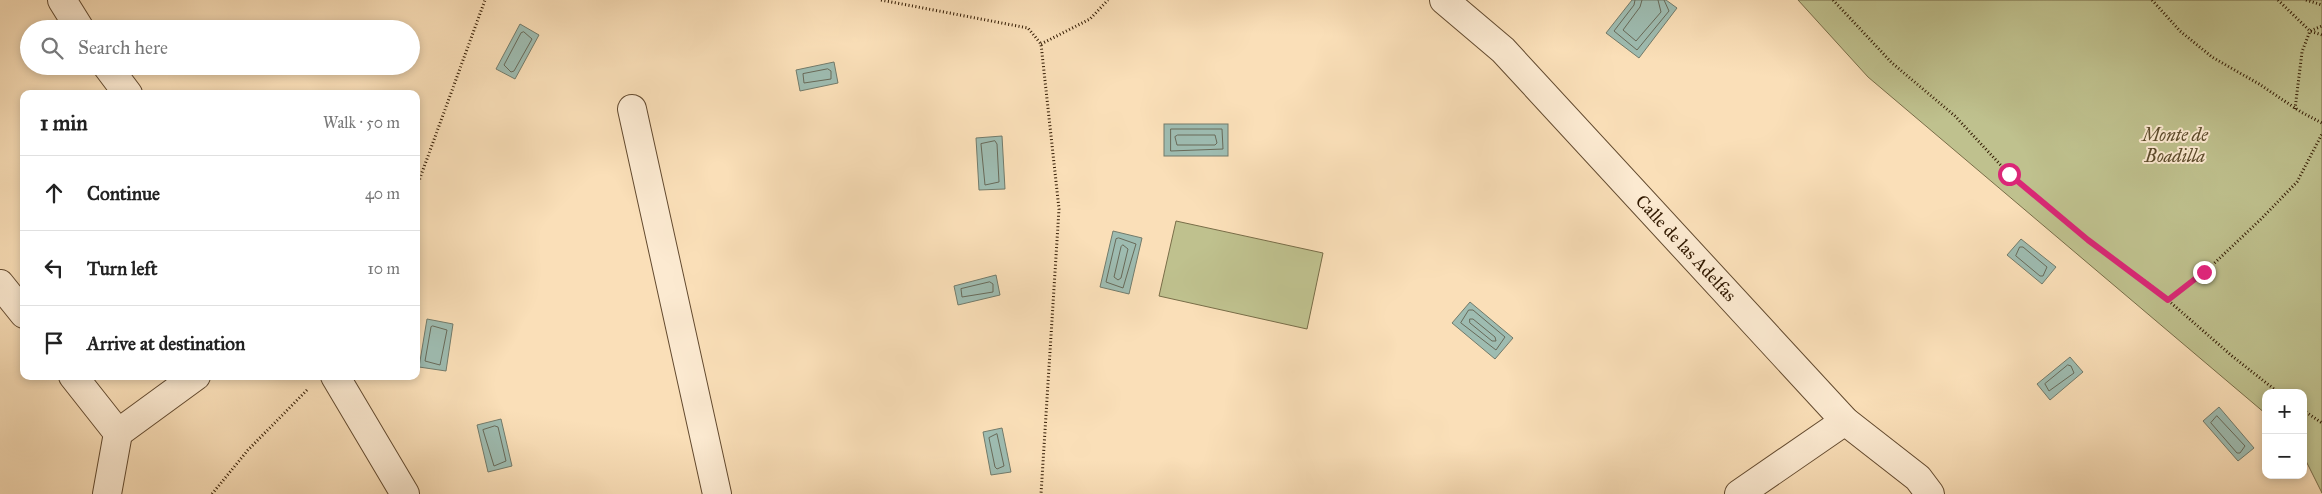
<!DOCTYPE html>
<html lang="en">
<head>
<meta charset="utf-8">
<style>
  body { margin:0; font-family:"IM FELL Great Primer",serif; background:#f6f6f6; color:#222 }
  .controls { position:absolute; right:15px; bottom:15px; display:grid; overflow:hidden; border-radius:10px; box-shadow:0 2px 8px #0003 }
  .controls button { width:45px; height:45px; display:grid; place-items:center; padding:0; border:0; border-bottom:1px solid #e0e0e0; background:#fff; color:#222; font:25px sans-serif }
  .stop { position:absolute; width:15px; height:15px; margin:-11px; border:4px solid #db2777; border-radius:50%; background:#fff }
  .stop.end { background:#db2777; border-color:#fff; box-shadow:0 1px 5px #0008 }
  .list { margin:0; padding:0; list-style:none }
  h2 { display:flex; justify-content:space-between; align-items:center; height:65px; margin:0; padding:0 20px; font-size:21px }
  h2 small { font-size:16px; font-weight:400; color:#767676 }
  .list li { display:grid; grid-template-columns:32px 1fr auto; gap:15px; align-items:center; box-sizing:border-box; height:75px; padding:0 20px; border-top:1px solid #e0e0e0 }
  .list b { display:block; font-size:19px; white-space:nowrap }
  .list em { font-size:16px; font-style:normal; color:#767676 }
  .icon { flex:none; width:28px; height:28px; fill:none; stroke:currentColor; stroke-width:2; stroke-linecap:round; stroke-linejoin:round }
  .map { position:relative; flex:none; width:2322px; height:494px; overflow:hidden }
  .search { position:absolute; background:#fff; box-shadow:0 2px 8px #0003; left:20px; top:20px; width:400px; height:55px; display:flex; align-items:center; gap:12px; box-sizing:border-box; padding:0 18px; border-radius:28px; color:#767676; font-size:19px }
  .panel { position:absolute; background:#fff; box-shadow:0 2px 8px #0003; left:20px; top:90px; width:400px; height:290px; border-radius:10px }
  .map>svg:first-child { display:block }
  .green { fill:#bfc18e; stroke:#786d48 }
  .water { fill:#9ebcb1; stroke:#727b6b }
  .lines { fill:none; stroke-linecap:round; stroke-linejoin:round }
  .shore { stroke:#686a59; stroke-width:1 }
  .minor-casing { stroke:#634a2f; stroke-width:30 }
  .path { stroke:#311901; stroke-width:3; stroke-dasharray:1 2.5; stroke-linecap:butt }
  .minor { stroke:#fcead1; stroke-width:28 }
  .route { stroke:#db2777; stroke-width:6 }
  .labels { text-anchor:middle; stroke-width:4; stroke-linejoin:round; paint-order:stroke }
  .park-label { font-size:18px; font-style:italic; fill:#5c4b2b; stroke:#fcead1 }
  .street-label { font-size:18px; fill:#311901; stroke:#fcead1 }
</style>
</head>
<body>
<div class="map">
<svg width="2322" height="494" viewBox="0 0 2322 494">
  <rect width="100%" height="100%" fill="#fadfb8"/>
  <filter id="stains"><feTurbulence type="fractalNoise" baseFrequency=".004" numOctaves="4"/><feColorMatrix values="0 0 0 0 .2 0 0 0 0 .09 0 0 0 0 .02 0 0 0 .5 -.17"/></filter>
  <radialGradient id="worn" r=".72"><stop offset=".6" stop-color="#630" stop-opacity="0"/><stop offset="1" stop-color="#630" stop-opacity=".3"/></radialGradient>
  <g class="green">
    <polygon points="1798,0 2322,0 2322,493 2303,455 2303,393 2266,393 2266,414 1868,77"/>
    <polygon points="1176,221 1323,253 1307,329 1159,296"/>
  </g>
  <g class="water">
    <polygon points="1632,0 1666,0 1677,8 1639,58 1606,33"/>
    <polygon points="520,24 539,35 515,79 496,69"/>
    <polygon points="834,62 838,83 800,91 796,70"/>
    <rect x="1164" y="124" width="64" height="32"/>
    <polygon points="1002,136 1005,189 979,190 976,138"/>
    <polygon points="1113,231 1142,238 1129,294 1100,287"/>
    <polygon points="2021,239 2056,267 2042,284 2007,255"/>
    <polygon points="996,275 1000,295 958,305 954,286"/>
    <polygon points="1470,302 1513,338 1495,359 1452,323"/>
    <polygon points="427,319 453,324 446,371 419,367"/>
    <polygon points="2070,357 2083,372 2050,400 2037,384"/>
    <polygon points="2219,407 2254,448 2238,461 2203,421"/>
    <polygon points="501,419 512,466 488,472 477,425"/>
    <polygon points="1002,428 1011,472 991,475 983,432"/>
  </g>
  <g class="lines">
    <g class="shore">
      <polyline points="1635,0 1634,5 1614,31 1637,50 1669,11 1664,0"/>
      <polyline points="1642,0 1640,7 1623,30 1636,41 1661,12 1658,0"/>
      <polygon points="524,32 532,39 514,71 511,72 504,65 521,33"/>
      <polygon points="828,69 831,71 831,79 804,83 803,74"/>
      <polygon points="1171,129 1222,129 1223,149 1171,151"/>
      <polygon points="1178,135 1215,135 1217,143 1215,145 1177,145 1175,137"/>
      <polygon points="995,141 997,144 999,182 985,185 981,144"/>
      <polygon points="1119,238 1136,244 1123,288 1106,282 1116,239"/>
      <polygon points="1123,245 1128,249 1121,278 1118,280 1114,277 1121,247"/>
      <polygon points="2020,247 2023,247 2047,267 2043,276 2040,276 2016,256"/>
      <polygon points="990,282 993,284 993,292 962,297 961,289"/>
      <polygon points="1469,310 1473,310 1505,337 1496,350 1461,323"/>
      <polygon points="1470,319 1473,319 1495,337 1496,341 1492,341 1470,323"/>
      <polygon points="433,326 447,330 440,365 425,361 431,327"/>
      <polygon points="2068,365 2071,366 2074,373 2049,391 2045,384"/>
      <polygon points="2217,416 2245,446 2240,453 2237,453 2211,423"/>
      <polygon points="495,426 498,427 506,461 494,466 483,430"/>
      <polygon points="997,434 1004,466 997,469 995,467 989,438"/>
    </g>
    <defs>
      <g id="minor">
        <polyline points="62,0 80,29"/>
        <polyline points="1444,0 1503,50 1845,421 1918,478 1930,494"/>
        <polyline points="107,66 128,94"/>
        <polyline points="632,109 717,494"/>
        <polyline points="0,284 24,314"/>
        <polyline points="73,376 118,433 196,376"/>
        <polyline points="335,376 405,494"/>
        <polyline points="107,494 118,433"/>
        <polyline points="1739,494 1845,421"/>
      </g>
    </defs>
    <use href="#minor" class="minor-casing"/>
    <g class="path">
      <polyline points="881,0 1028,28 1041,44 1059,209 1041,494"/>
      <polyline points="1833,0 1892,63 1955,116 2009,174 2088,240 2154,288 2232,356 2279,393"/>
      <polyline points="2152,0 2180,31 2212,57 2259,84 2301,112 2322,123"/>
      <polyline points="2278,0 2310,31 2322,35"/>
      <polyline points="2306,0 2322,5"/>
      <polyline points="1041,44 1090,19 1108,0"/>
      <polyline points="2295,109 2302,52 2310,31 2322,26"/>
      <polyline points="416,189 485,0"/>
      <polyline points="2168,300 2205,272 2260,220 2297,182 2322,134"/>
      <polyline points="2303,410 2322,423"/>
      <polyline points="212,494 248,450 307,390"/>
    </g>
    <use href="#minor" class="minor"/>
  </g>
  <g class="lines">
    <polyline class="route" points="2009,174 2088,240 2168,300 2204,272"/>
  </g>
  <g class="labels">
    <g class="park-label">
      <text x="2175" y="141">Monte de<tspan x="2175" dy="21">Boadilla</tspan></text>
    </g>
    <g class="street-label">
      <text transform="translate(1686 248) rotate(47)" y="6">Calle de las Adelfas</text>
    </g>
  </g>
  <rect width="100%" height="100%" filter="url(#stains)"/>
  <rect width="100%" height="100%" fill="url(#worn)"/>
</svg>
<div class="controls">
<button>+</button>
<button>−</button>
</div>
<div class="stop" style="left:2009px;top:174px"></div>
<div class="stop end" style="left:2204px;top:272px"></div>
<div class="search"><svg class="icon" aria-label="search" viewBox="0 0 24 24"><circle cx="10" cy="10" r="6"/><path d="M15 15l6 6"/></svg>Search here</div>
<section class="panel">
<h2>1 min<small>Walk · 50 m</small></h2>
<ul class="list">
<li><svg class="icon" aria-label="ahead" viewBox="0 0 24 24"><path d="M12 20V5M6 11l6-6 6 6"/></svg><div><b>Continue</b></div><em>40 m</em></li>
<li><svg class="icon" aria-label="left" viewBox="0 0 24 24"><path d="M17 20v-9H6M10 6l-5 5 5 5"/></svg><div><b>Turn left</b></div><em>10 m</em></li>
<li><svg class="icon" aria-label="arrive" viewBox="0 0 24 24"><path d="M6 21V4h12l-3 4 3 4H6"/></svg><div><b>Arrive at destination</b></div></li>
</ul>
</section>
</div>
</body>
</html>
